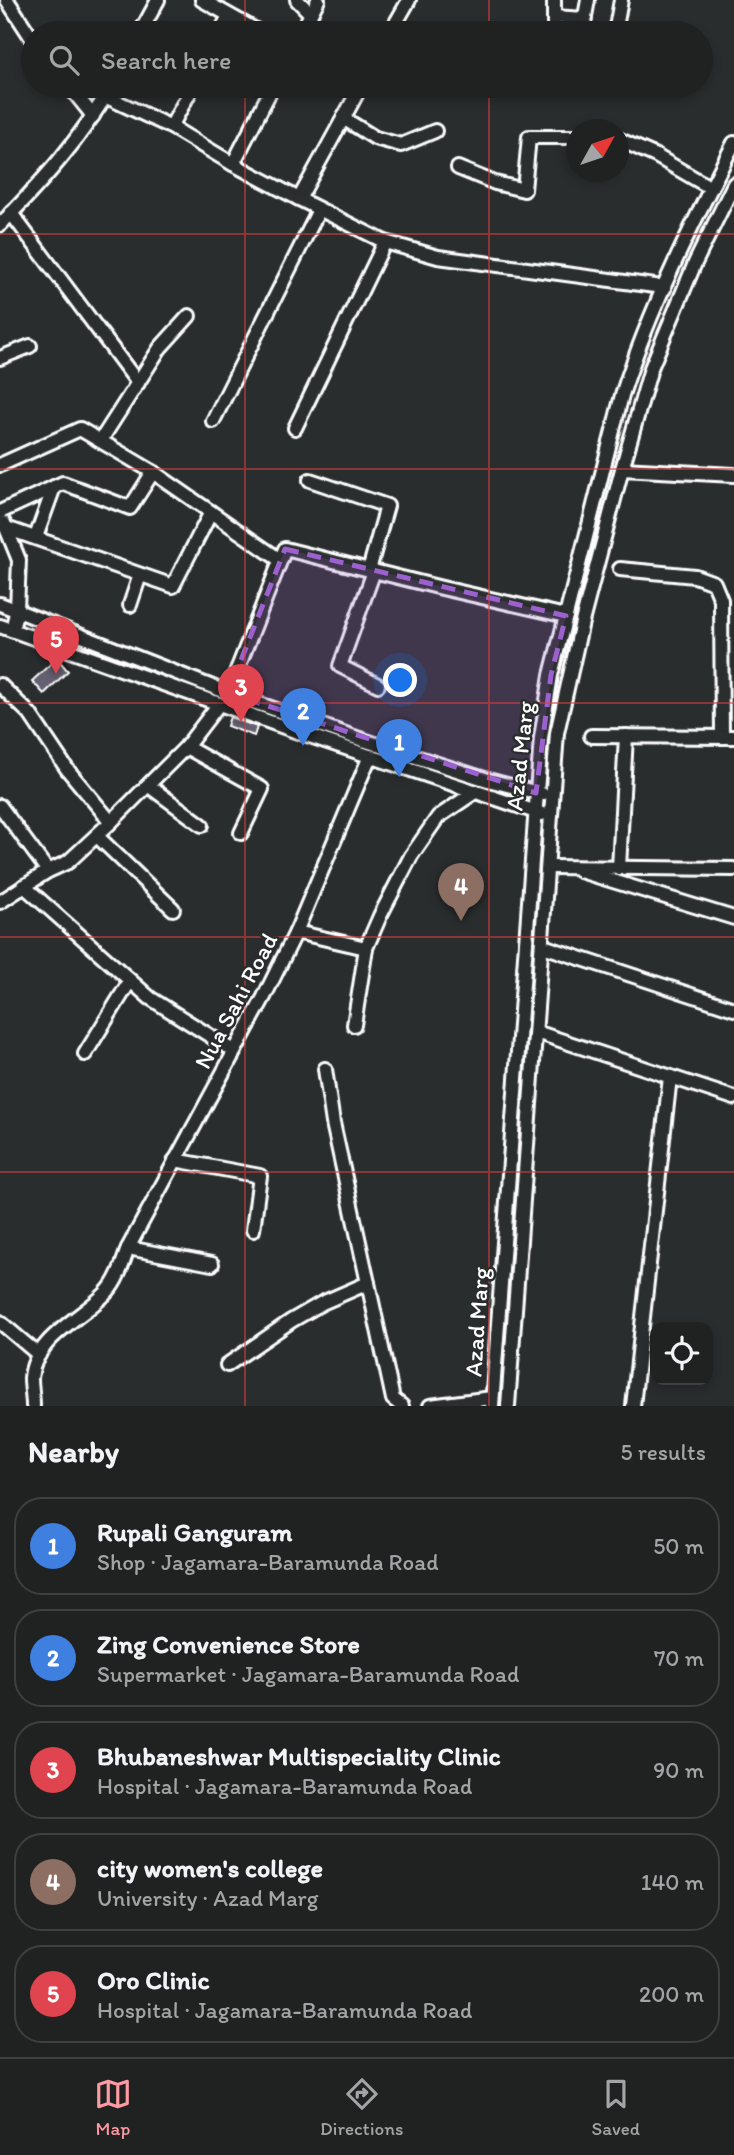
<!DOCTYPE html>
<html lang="en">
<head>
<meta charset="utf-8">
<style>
  body { margin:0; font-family:Itim,sans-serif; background:#2d2f2f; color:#f1f3f6 }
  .controls { position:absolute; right:21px; bottom:21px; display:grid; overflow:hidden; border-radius:14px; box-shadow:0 4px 10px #0003 }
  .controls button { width:63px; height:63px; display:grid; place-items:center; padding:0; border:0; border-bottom:2px solid #3d3f40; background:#202222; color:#f1f3f6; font:35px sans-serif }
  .compass { position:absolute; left:566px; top:119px; width:63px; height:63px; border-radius:50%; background:#202222; box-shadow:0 4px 10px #0003; rotate:50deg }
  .you { position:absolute; left:401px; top:681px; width:24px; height:24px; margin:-18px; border:5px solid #fff; border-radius:50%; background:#1a73e8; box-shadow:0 0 0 10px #1a73e833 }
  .badge { display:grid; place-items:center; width:46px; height:46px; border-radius:50%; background:#ff9aa2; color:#fff; font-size:23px; font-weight:700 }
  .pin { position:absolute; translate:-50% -58px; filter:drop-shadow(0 2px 4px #0008) }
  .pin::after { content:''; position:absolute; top:37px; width:24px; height:21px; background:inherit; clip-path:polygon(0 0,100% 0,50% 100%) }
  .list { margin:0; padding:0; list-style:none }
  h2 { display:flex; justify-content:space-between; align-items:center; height:91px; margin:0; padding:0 28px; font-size:30px }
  h2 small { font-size:23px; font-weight:400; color:#a2a4a5 }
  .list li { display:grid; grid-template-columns:46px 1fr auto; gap:21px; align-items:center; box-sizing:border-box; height:98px; margin:0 14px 14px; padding:0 14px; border:2px solid #3d3f40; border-radius:28px }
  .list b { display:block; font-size:26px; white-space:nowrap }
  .list p { margin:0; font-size:23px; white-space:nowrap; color:#a2a4a5 }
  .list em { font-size:23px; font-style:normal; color:#a2a4a5 }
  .icon { flex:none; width:38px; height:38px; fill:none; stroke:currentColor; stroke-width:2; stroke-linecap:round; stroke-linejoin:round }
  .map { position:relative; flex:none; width:734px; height:1406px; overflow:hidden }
  .search { position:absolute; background:#202222; box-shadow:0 4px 10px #0003; left:21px; right:21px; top:21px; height:77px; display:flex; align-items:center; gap:18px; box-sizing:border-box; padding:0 24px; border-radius:38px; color:#a2a4a5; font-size:26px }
  .sheet { height:651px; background:#202222 }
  nav { display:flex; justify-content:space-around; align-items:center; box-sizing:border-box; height:98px; border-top:2px solid #3d3f40; background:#202222; font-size:19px; color:#a2a4a5 }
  nav a { display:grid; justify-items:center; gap:4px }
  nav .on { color:#ff9aa2 }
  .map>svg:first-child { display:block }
  .shadow { fill:#0007 }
  .building { fill:#656071; stroke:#fff; stroke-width:2 }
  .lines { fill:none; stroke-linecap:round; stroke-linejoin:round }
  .minor-casing { stroke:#fff; stroke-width:18 }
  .minor { stroke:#2a2d2e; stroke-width:12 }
  .marked { fill:#9c61cf; fill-opacity:0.2; stroke:#9c61cf; stroke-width:5; stroke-dasharray:14 9; stroke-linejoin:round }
  .grid { fill:none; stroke:#da3e3e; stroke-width:2; stroke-opacity:0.55 }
  .labels { text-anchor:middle; stroke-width:5; stroke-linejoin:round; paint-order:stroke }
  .street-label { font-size:24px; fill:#fff; stroke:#2a2d2e }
</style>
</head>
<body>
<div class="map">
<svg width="734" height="1406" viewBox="0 0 734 1406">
  <rect width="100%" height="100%" fill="#2a2d2e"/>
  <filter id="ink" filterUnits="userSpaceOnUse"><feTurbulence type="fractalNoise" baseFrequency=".0143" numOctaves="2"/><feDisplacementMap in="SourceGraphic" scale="14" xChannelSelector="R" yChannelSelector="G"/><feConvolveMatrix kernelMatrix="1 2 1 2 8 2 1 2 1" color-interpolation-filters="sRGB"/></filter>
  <g filter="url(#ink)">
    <g class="shadow">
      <polygon points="60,657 70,667 44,691 34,681"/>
      <polygon points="235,716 258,724 256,731 253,734 232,718"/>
    </g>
    <g class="building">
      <polygon points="57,658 68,671 44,694 32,681"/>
      <polygon points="230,717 257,727 254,736 227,726"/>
    </g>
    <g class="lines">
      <defs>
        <g id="minor">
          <polyline points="7,0 33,40"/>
          <polyline points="202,0 261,33"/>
          <polyline points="297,0 311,14"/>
          <polyline points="554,17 585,19"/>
          <polyline points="554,24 554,0"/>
          <polyline points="140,33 158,0"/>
          <polyline points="220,33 229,16"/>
          <polyline points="301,33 318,0"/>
          <polyline points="390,33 409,0"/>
          <polyline points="582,33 588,0"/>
          <polyline points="615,33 621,0"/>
          <polyline points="69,86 93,116"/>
          <polyline points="105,96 171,127 233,164 273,86"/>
          <polyline points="343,118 375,138 401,145 435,131"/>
          <polyline points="171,127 193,86"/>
          <polyline points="618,139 656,156 711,188"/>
          <polyline points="233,164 299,199 361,86"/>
          <polyline points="458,168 495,183 524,190 529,137 576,137"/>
          <polyline points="299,199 385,242 438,257 655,286 664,289"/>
          <polyline points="11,213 138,383"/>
          <path d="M 0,225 C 41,183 82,138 111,86"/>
          <polyline points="0,358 30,346"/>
          <polyline points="213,421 319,210"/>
          <polyline points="295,428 385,242"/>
          <polyline points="101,440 160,348 189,316"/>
          <polyline points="0,465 80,429 153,472 280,560"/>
          <polyline points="622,469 734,475"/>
          <polyline points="310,480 387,506 369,570"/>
          <polyline points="0,512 63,483 130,508 153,472"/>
          <polyline points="4,523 19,560 17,609 12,630"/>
          <polyline points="6,528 173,586 211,512"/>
          <polyline points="36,537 54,487"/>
          <polyline points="620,569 695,576 714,583 721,600 722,737"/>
          <polyline points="374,571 340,666 378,685"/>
          <polyline points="0,604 228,693 357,738 488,780 542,794"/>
          <polyline points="130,605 140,575"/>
          <polyline points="0,626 298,732 542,814"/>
          <polyline points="0,685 30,714 67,769 111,822 68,862 48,871 0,902"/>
          <polyline points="228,693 285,549 442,588 566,616"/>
          <polyline points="591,736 734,737"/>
          <polyline points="186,747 262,789 241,833"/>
          <polyline points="149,786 202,825"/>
          <polyline points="0,806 48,871"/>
          <polyline points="111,822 186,747 219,704"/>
          <polyline points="98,837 173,909"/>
          <polyline points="549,867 734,869"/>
          <polyline points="619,868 626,736"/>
          <polyline points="580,871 734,918"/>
          <polyline points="24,886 150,998 234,1051"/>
          <polyline points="296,932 370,756"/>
          <polyline points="543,946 734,1009"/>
          <polyline points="354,1025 366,948"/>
          <polyline points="536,1032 734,1098"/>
          <polyline points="85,1054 130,981"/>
          <polyline points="325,1069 333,1123 368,1283"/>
          <polyline points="175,1160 260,1176 253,1230"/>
          <polyline points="212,1264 128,1248 264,997 296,932 366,948 380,916 411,856 438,817 475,792"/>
          <polyline points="0,1322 39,1355"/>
          <polyline points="227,1365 291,1321 322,1303 368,1283 393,1399 402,1406"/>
          <path d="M 33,1406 C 33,1397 31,1387 31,1378 C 34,1338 81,1319 106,1293 C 117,1282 123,1263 128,1248"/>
          <polyline points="430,1406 492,1398"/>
          <path d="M 492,1406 L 541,738 L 551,675 L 622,395 C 650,308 692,224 734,143"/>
          <polyline points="508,1406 557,733 582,622 622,469 651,368 695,263 734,184"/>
          <polyline points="633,1406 670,1077"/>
        </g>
      </defs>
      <use href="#minor" class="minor-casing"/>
      <use href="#minor" class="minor"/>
    </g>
  </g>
  <path class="marked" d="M 285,549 L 566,616 L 551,675 L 536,793 L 228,693 Z"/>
  <path class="grid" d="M 245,0 L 245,33M 489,0 L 489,33M 245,86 L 245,1406M 489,86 L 489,1406M 0,234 L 734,234M 0,469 L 734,469M 0,703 L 734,703M 0,937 L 734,937M 0,1172 L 734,1172"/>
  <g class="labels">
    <g class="street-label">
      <text transform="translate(520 756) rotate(-84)" y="8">Azad Marg</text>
      <text transform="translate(236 1001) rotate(-62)" y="8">Nua Sahi Road</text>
      <text transform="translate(477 1322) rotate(-86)" y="8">Azad Marg</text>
    </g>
  </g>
</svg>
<div class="controls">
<button><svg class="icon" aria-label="locate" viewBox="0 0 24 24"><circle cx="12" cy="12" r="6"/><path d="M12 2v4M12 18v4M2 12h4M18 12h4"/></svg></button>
</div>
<svg class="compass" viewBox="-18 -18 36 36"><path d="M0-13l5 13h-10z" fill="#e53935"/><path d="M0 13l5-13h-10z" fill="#a2a4a5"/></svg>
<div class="you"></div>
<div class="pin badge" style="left:399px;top:777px;background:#3f7fe0">1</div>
<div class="pin badge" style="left:303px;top:746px;background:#3f7fe0">2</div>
<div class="pin badge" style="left:241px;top:722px;background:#e0444e">3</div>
<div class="pin badge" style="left:461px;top:921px;background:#8d6e63">4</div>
<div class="pin badge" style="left:56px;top:674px;background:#e0444e">5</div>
<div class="search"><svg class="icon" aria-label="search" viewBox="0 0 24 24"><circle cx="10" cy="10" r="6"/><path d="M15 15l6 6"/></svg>Search here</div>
</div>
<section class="sheet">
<h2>Nearby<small>5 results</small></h2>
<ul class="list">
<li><span class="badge" style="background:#3f7fe0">1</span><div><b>Rupali Ganguram</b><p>Shop · Jagamara-Baramunda Road</p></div><em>50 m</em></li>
<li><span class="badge" style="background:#3f7fe0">2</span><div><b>Zing Convenience Store</b><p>Supermarket · Jagamara-Baramunda Road</p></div><em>70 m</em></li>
<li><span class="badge" style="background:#e0444e">3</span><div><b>Bhubaneshwar Multispeciality Clinic</b><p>Hospital · Jagamara-Baramunda Road</p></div><em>90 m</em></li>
<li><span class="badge" style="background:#8d6e63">4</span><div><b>city women's college</b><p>University · Azad Marg</p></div><em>140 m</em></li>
<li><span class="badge" style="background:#e0444e">5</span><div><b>Oro Clinic</b><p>Hospital · Jagamara-Baramunda Road</p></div><em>200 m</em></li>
</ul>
</section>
<nav>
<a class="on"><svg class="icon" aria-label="map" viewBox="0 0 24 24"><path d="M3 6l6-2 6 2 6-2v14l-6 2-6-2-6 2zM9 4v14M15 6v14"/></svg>Map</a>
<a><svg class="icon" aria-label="directions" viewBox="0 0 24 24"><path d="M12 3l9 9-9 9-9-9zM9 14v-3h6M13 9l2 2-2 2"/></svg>Directions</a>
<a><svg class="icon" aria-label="saved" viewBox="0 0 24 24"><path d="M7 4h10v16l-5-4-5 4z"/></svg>Saved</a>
</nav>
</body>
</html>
